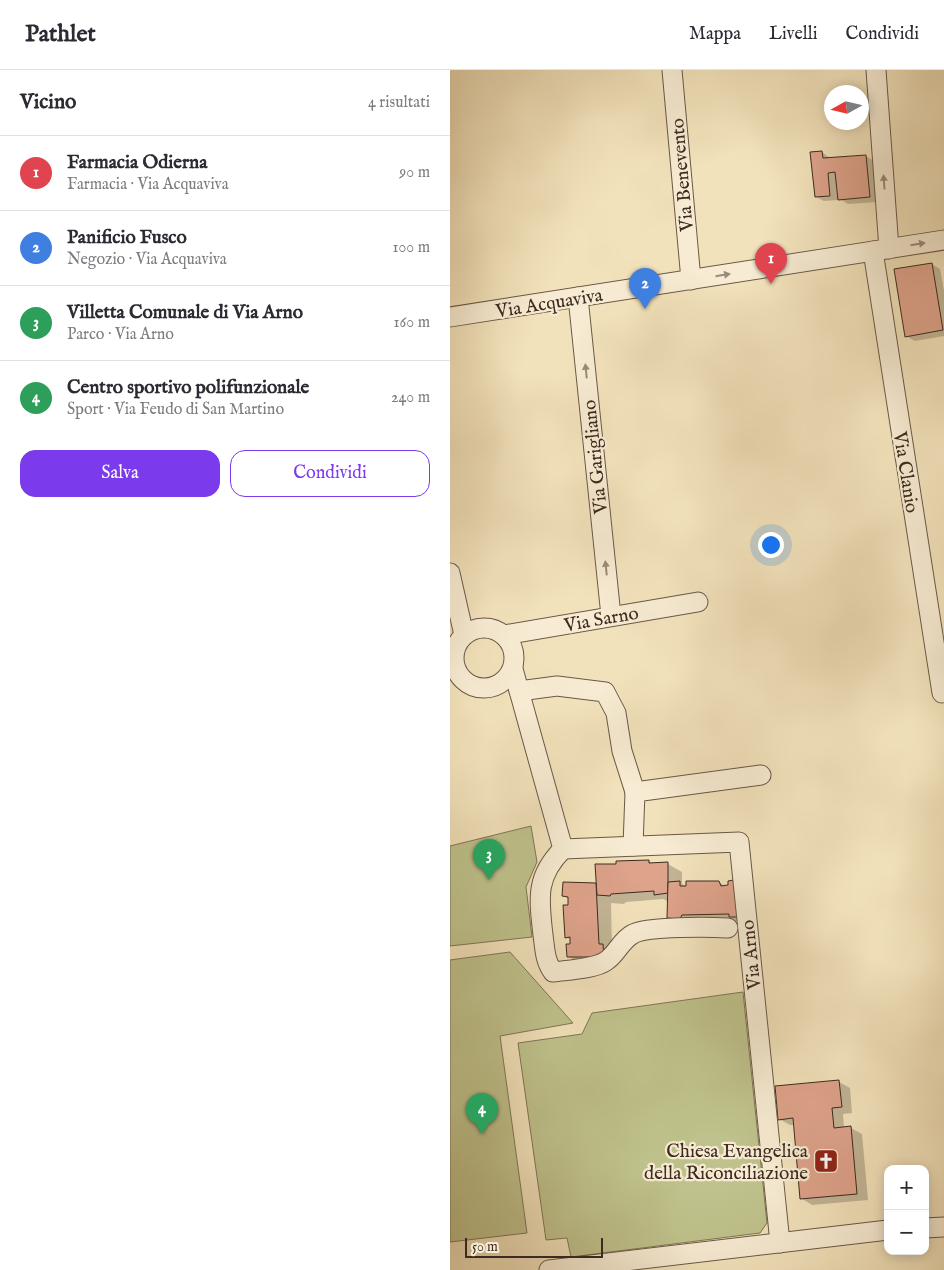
<!DOCTYPE html>
<html lang="it">
<head>
<meta charset="utf-8">
<style>
  body { margin:0; font-family:"IM FELL English",serif; background:#f7f7f7; color:#2b2b33 }
  .controls { position:absolute; right:15px; bottom:15px; display:grid; overflow:hidden; border-radius:10px; box-shadow:0 2px 12px #0003 }
  .controls button { width:45px; height:45px; display:grid; place-items:center; padding:0; border:0; border-bottom:1px solid #e1e1e2; background:#fff; color:#2b2b33; font:25px sans-serif }
  .compass { position:absolute; left:374px; top:15px; width:45px; height:45px; border-radius:50%; background:#fff; box-shadow:0 2px 12px #0003; rotate:262deg }
  .scale { position:absolute; left:15px; bottom:12px; width:138px; box-sizing:border-box; padding-left:5px; border:2px solid #3d2a20; border-top:0; font-size:14px; line-height:18px; white-space:nowrap; color:#3d2a20; -webkit-text-stroke:4px #f7ecd3; paint-order:stroke }
  .you { position:absolute; left:320px; top:474px; width:18px; height:18px; margin:-12px; border:4px solid #fff; border-radius:50%; background:#1a73e8; box-shadow:0 0 0 8px #1a73e833 }
  .badge { display:grid; place-items:center; width:32px; height:32px; border-radius:50%; background:#7c3aed; color:#fff; font-size:16px; font-weight:700 }
  .pin { position:absolute; translate:-50% -41px; filter:drop-shadow(0 1px 2px #0008) }
  .pin::after { content:''; position:absolute; top:26px; width:18px; height:15px; background:inherit; clip-path:polygon(0 0,100% 0,50% 100%) }
  .list { margin:0; padding:0; list-style:none }
  h2 { display:flex; justify-content:space-between; align-items:center; height:65px; margin:0; padding:0 20px; font-size:21px }
  h2 small { font-size:16px; font-weight:400; color:#7c7c81 }
  .list li { display:grid; grid-template-columns:32px 1fr auto; gap:15px; align-items:center; box-sizing:border-box; height:75px; padding:0 20px; border-top:1px solid #e1e1e2 }
  .list b { display:block; font-size:19px; white-space:nowrap }
  .list p { margin:0; font-size:16px; white-space:nowrap; color:#7c7c81 }
  .list em { font-size:16px; font-style:normal; color:#7c7c81 }
  .actions { display:flex; gap:10px; padding:15px 20px }
  .actions a { flex:1; padding:11px 0; border:1px solid #7c3aed; border-radius:15px; text-align:center; font-size:18px; color:#7c3aed }
  .actions .main { background:#7c3aed; color:#fff }
  .map { position:relative; flex:none; width:494px; height:1200px; overflow:hidden }
  header { display:flex; align-items:center; gap:30px; box-sizing:border-box; height:70px; padding:0 25px; background:#fff; border-bottom:1px solid #e1e1e2 }
  header strong { font-size:24px }
  nav { display:flex; gap:28px; margin-inline-start:auto; font-size:18px }
  main { display:flex }
  aside { flex:1; background:#fff }
  .map>svg:first-child { display:block }
  .green { fill:#bfc28c; stroke:#7e7656 }
  .shadow { fill:#0003 }
  .building { fill:#dea38b; stroke:#3d2a20 }
  .lines { fill:none; stroke-linecap:round; stroke-linejoin:round }
  .minor-casing { stroke:#6a5847; stroke-width:21 }
  .minor { stroke:#f7ecd3; stroke-width:19 }
  .oneway { fill:#9a8b7a }
  .labels { text-anchor:middle; stroke-width:4.5; stroke-linejoin:round; paint-order:stroke }
  .street-label { font-size:19px; fill:#3d2a20; stroke:#f7ecd3 }
  .poi-label { font-size:19px; fill:#3d2a20; stroke:#f7ecd3; text-anchor:end }
</style>
</head>
<body>
<header>
<strong>Pathlet</strong>
<nav><a>Mappa</a><a>Livelli</a><a>Condividi</a></nav>
</header>
<main>
<aside>
<h2>Vicino<small>4 risultati</small></h2>
<ul class="list">
<li><span class="badge" style="background:#e0444e">1</span><div><b>Farmacia Odierna</b><p>Farmacia · Via Acquaviva</p></div><em>90 m</em></li>
<li><span class="badge" style="background:#3f7fe0">2</span><div><b>Panificio Fusco</b><p>Negozio · Via Acquaviva</p></div><em>100 m</em></li>
<li><span class="badge" style="background:#2e9e5b">3</span><div><b>Villetta Comunale di Via Arno</b><p>Parco · Via Arno</p></div><em>160 m</em></li>
<li><span class="badge" style="background:#2e9e5b">4</span><div><b>Centro sportivo polifunzionale</b><p>Sport · Via Feudo di San Martino</p></div><em>240 m</em></li>
</ul>
<div class="actions"><a class="main">Salva</a><a>Condividi</a></div>
</aside>
<div class="map">
<svg width="494" height="1200" viewBox="0 0 494 1200">
  <rect width="100%" height="100%" fill="#f2e2bb"/>
  <filter id="stains"><feTurbulence type="fractalNoise" baseFrequency=".004" numOctaves="4"/><feColorMatrix values="0 0 0 0 .2 0 0 0 0 .09 0 0 0 0 .02 0 0 0 .5 -.17"/></filter>
  <radialGradient id="worn" r=".72"><stop offset=".6" stop-color="#630" stop-opacity="0"/><stop offset="1" stop-color="#630" stop-opacity=".3"/></radialGradient>
  <g class="green">
    <polygon points="81,756 87,792 76,817 82,867 0,876 0,776"/>
    <polygon points="60,882 123,953 50,966 77,1163 0,1172 0,890"/>
    <polygon points="293,922 317,1153 310,1163 121,1187 117,1168 96,1170 68,973 132,964 142,943"/>
  </g>
  <g class="shadow">
    <polygon points="372,82 381,89 416,86 424,91 428,132 398,134 388,128 388,130 374,131 366,127 362,83"/>
    <polygon points="482,194 490,199 494,221 494,266 465,271 456,266"/>
    <polygon points="198,791 204,794 218,794 232,802 232,814 237,817 269,812 276,817 290,810 304,819 306,855 289,851 246,852 232,856 218,848 219,832 213,829 176,832 174,834 161,833 162,880 167,883 168,895 133,895 119,887 122,876 121,870 116,867 119,829 114,826 114,813 148,814 167,795"/>
    <polygon points="389,1012 400,1018 402,1043 393,1044 394,1058 401,1058 412,1064 418,1130 362,1135 351,1128 345,1055 340,1055 329,1049"/>
  </g>
  <g class="building">
    <polygon points="372,81 373,88 416,85 420,127 388,130 385,102 378,103 380,126 365,127 360,82"/>
    <polygon points="482,193 493,260 455,267 444,199"/>
    <polygon points="199,790 199,793 218,792 218,823 204,825 204,821 161,824 160,826 147,825 145,794 166,794 166,791"/>
    <polygon points="290,809 292,847 279,847 279,844 232,845 230,849 217,848 218,812 230,811 230,816 236,816 236,811 269,811 271,816 278,815 278,811"/>
    <polygon points="113,812 146,813 149,874 153,874 154,887 117,887 116,874 120,874 120,867 115,868 113,835 118,835 118,827 112,826"/>
    <polygon points="389,1010 392,1037 382,1038 384,1058 401,1056 407,1124 350,1129 343,1048 328,1050 325,1016"/>
  </g>
  <g class="lines">
    <defs>
      <g id="minor">
        <polyline points="222,0 241,210"/>
        <polyline points="426,0 439,179"/>
        <polyline points="423,181 492,623"/>
        <polyline points="128,227 161,546"/>
        <polyline points="0,247 494,170"/>
        <polyline points="0,503 14,565"/>
        <circle cx="34" cy="588" r="30"/>
        <polyline points="54,565 248,532"/>
        <polyline points="63,599 113,779 289,772 330,1173"/>
        <polyline points="69,621 107,616 155,622 166,643 172,681 185,722"/>
        <polyline points="183,776 185,722 311,705"/>
        <path d="M 113,779 C 85,807 89,829 93,865 C 95,880 95,891 103,902 C 117,900 145,899 156,891 C 167,884 171,870 183,864 C 197,856 260,857 278,858"/>
        <polyline points="475,1158 494,1157"/>
        <polyline points="99,1200 438,1160"/>
      </g>
    </defs>
    <use href="#minor" class="minor-casing"/>
    <use href="#minor" class="minor"/>
  </g>
  <defs><path id="oneway-solid" d="M-6-.8H1V-3.2L6.5 0L1 3.2V.8H-6Z" transform="scale(1.25)"/></defs>
  <g class="oneway">
    <use href="#oneway-solid" transform="translate(434 112) rotate(-94)"/>
    <use href="#oneway-solid" transform="translate(468 174) rotate(-9)"/>
    <use href="#oneway-solid" transform="translate(273 205) rotate(-9)"/>
    <use href="#oneway-solid" transform="translate(136 301) rotate(-96)"/>
    <use href="#oneway-solid" transform="translate(156 498) rotate(-96)"/>
  </g>
  <defs>
    <symbol id="church-square" viewBox="-11 -11 22 22"><rect x="-9" y="-9" width="18" height="18" rx="4" fill="#8f2418" stroke="#f7ecd3"/><path d="M-1.2-6h2.4v3.5h3.3v2.4h-3.3V6h-2.4V-.1h-3.3v-2.4h3.3Z" fill="#fff"/></symbol>
  </defs>
  <g fill-rule="evenodd">
    <use href="#church-square" x="362" y="1077" width="28" height="28"/>
  </g>
  <g class="labels">
    <g class="street-label">
      <text transform="translate(231 105) rotate(-95)" y="7">Via Benevento</text>
      <text transform="translate(99 232) rotate(-9)" y="7">Via Acquaviva</text>
      <text transform="translate(144 387) rotate(-96)" y="7">Via Garigliano</text>
      <text transform="translate(457 402) rotate(81)" y="7">Via Clanio</text>
      <text transform="translate(151 548) rotate(-10)" y="7">Via Sarno</text>
      <text transform="translate(300 885) rotate(-96)" y="7">Via Arno</text>
    </g>
    <g class="poi-label">
      <text x="358" y="1087">Chiesa Evangelica<tspan x="358" dy="22">della Riconciliazione</tspan></text>
    </g>
  </g>
  <rect width="100%" height="100%" filter="url(#stains)"/>
  <rect width="100%" height="100%" fill="url(#worn)"/>
</svg>
<div class="controls">
<button>+</button>
<button>−</button>
</div>
<svg class="compass" viewBox="-18 -18 36 36"><path d="M0-13l5 13h-10z" fill="#e53935"/><path d="M0 13l5-13h-10z" fill="#7c7c81"/></svg>
<div class="scale">50 m</div>
<div class="you"></div>
<div class="pin badge" style="left:321px;top:214px;background:#e0444e">1</div>
<div class="pin badge" style="left:195px;top:239px;background:#3f7fe0">2</div>
<div class="pin badge" style="left:39px;top:810px;background:#2e9e5b">3</div>
<div class="pin badge" style="left:32px;top:1064px;background:#2e9e5b">4</div>
</div>
</main>
</body>
</html>
